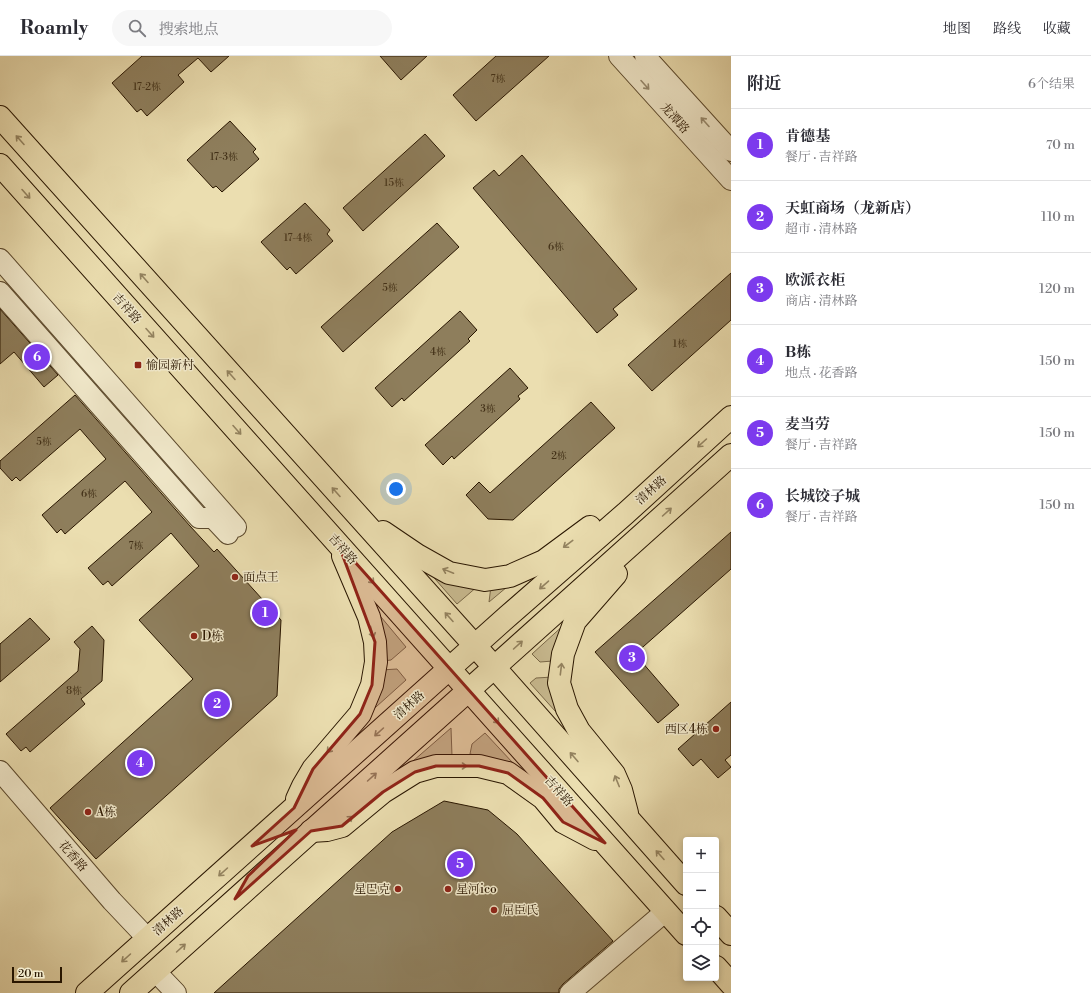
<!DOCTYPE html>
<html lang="zh">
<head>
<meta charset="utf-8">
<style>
  body { margin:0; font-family:"Libre Bodoni","Noto Serif SC",serif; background:#f7f7f7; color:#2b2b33 }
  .controls { position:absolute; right:12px; bottom:12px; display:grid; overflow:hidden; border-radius:4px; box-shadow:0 2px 6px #0003 }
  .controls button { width:36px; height:36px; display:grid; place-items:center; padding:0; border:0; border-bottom:1px solid #e1e1e2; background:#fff; color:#2b2b33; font:20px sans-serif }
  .scale { position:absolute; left:12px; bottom:10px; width:50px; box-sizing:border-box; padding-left:4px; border:2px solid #291600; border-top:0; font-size:11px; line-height:14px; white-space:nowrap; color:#291600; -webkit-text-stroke:3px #f2eacc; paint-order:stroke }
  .you { position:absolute; left:396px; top:433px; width:14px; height:14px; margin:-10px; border:3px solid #fff; border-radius:50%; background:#1a73e8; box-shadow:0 0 0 6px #1a73e833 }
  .badge { display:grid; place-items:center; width:26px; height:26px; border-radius:50%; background:#7c3aed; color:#fff; font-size:13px; font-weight:700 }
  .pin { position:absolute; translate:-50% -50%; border:2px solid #fff; box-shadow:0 1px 4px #0006 }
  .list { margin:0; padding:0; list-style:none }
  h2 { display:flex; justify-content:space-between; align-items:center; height:52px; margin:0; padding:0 16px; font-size:17px }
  h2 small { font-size:13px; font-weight:400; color:#7c7c81 }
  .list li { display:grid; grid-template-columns:26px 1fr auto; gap:12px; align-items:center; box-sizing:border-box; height:72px; padding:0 16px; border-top:1px solid #e1e1e2 }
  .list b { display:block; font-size:15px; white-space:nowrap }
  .list p { margin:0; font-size:13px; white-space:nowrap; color:#7c7c81 }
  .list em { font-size:13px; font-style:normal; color:#7c7c81 }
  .icon { flex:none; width:22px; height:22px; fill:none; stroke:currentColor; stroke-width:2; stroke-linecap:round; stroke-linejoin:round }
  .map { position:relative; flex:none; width:731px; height:937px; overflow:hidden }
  header { display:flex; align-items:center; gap:24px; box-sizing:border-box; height:56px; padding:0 20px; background:#fff; border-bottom:1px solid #e1e1e2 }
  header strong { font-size:19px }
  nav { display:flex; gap:22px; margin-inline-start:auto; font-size:14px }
  .search { width:280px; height:36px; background:#f7f7f7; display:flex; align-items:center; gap:10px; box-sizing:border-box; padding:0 14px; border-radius:22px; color:#7c7c81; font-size:15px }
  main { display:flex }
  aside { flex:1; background:#fff }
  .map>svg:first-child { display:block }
  .green { fill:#cabc92; stroke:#7a6949 }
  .building { fill:#8e7e5c; stroke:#291600 }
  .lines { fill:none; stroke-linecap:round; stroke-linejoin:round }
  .minor-casing { stroke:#5a482c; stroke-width:22 }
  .major-casing { stroke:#291600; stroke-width:24 }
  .minor { stroke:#f2eacc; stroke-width:20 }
  .major { stroke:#ebdeb0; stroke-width:22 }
  .oneway { stroke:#988b70 }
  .oneway2 { stroke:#948461 }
  .marked { fill:#8f2418; fill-opacity:0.2; stroke:#8f2418; stroke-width:3; stroke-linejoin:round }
  .poi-dot { fill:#8f2418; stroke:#f2eacc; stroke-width:1.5 }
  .labels { text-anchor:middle; stroke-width:3; stroke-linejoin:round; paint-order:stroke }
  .number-label { font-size:10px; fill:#423017 }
  .street-label { font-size:12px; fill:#291600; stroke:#f2eacc }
  .poi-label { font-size:12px; fill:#291600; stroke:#f2eacc; text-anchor:start }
</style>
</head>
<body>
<header>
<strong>Roamly</strong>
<div class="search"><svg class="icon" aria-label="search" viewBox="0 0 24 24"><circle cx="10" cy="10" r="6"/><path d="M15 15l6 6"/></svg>搜索地点</div>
<nav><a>地图</a><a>路线</a><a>收藏</a></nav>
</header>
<main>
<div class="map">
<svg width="731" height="937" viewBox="0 0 731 937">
  <rect width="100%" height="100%" fill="#ebdeb0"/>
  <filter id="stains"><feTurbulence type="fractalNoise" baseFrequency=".005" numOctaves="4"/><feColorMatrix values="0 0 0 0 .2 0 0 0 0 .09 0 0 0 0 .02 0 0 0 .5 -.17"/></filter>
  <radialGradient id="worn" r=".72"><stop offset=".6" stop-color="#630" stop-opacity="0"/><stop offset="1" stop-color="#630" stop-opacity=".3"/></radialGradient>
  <g class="green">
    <polygon points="421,507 478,530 457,548"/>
    <polygon points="525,516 489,546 491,530"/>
    <polygon points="361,537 406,591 391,604 383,605"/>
    <path d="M 566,567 C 558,580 553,589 553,605 L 540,606 L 532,598 Z"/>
    <polygon points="397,613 406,624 357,668 381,614"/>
    <polygon points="553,621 564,665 530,627 536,622"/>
    <polygon points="451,672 452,700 405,712"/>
    <polygon points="485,677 526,721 485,701 470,698 472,688"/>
  </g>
  <g class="building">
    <polygon points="142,0 229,0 211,16 198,2 178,19 184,26 147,60 141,53 137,56 112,27"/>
    <polygon points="380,0 427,0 401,24"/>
    <polygon points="496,0 549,0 476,65 453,39"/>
    <polygon points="230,65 256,93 253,96 259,103 222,136 216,130 213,132 187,104"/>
    <polygon points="425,78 445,100 363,175 343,152"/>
    <polygon points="522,99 637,233 613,253 618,259 597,277 473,132 494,114 499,120"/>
    <polygon points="305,147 330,174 327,178 333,185 296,218 290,211 287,214 261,186"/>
    <polygon points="437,167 459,191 343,296 321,271"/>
    <polygon points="731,217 731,264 652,335 628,309"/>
    <polygon points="0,253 58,319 44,331 14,296 0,308"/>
    <polygon points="460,255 477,274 468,283 470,285 404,345 402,342 392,351 375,332"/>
    <polygon points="510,312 528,332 518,340 520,343 454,403 452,400 443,409 425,389"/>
    <polygon points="75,339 190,470 214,496 217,493 281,564 277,640 96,803 50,752 193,623 139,564 199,510 171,477 112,530 108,525 103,529 88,512 152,456 125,425 65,478 61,473 57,477 42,459 106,403 80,373 20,425 16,421 12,425 0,412 0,405"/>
    <polygon points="591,346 615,372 513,464 488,463 466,439 479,426 490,437"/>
    <polygon points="731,476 731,513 635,598 679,649 658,667 595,596"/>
    <polygon points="30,562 50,583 0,626 0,588"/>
    <polygon points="92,570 104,584 102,625 81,643 85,648 30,696 26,691 21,695 6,678 78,615 80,593 74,586"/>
    <polygon points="731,646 731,699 725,704 731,711 718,722 701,703 693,710 678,693"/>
    <polygon points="444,745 488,754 517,778 613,885 563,928 559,933 559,937 214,937 392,776"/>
  </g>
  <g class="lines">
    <defs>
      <g id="minor">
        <polyline points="619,0 731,124"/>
        <polyline points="645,0 731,95"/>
        <polyline points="0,203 236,471"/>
        <polyline points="0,236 199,462 213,462 228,478"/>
        <polyline points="0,715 112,845 148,883"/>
        <polyline points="155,915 176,937"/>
        <polyline points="570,937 666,855"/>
      </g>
      <g id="major">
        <polyline points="0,61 494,611 686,828"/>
        <polyline points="0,109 686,878"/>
        <polyline points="383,476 417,499 449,517 485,524 510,520 544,505 590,471"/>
        <polyline points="616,518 575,565 563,598 559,627 567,653 579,675 614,718 621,734 627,757"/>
        <polyline points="297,743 303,730 313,713 360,658 372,629 376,606 375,586 369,561 343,500"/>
        <polyline points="311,775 327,774 342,770 383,736 415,716 436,710 479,710 508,717 543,742 563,766 595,783"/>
        <polyline points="716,861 731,878"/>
        <polyline points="716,911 731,928"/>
        <polyline points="87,937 508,560 626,457 731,361"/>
        <polyline points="131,937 731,399"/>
      </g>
    </defs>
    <use href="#minor" class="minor-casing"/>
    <use href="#major" class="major-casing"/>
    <use href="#minor" class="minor"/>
    <use href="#major" class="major"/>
  </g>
  <defs><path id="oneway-shaft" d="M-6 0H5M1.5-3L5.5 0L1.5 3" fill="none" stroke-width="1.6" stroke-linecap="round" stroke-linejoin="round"/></defs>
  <g class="oneway">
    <use href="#oneway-shaft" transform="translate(645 29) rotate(48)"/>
    <use href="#oneway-shaft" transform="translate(705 66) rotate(-132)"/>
  </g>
  <g class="oneway2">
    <use href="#oneway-shaft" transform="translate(20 84) rotate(-132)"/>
    <use href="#oneway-shaft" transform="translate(26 138) rotate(48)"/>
    <use href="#oneway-shaft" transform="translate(144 222) rotate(-132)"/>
    <use href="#oneway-shaft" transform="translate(150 277) rotate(48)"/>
    <use href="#oneway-shaft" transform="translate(231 319) rotate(-132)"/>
    <use href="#oneway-shaft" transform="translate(237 374) rotate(48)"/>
    <use href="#oneway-shaft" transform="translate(702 387) rotate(138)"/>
    <use href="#oneway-shaft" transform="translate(336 436) rotate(-132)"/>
    <use href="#oneway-shaft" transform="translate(667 456) rotate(-42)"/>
    <use href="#oneway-shaft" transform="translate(568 488) rotate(143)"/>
    <use href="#oneway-shaft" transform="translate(448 515) rotate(-158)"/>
    <use href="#oneway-shaft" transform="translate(370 523) rotate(48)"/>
    <use href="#oneway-shaft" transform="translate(544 529) rotate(139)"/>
    <use href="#oneway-shaft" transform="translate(449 561) rotate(-132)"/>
    <use href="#oneway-shaft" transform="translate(372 576) rotate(75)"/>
    <use href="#oneway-shaft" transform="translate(518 589) rotate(-42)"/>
    <use href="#oneway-shaft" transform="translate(561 613) rotate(-83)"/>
    <use href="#oneway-shaft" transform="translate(495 663) rotate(48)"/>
    <use href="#oneway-shaft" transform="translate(379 676) rotate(138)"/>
    <use href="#oneway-shaft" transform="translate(331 692) rotate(131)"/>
    <use href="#oneway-shaft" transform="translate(574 701) rotate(-131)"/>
    <use href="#oneway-shaft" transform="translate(461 710)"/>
    <use href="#oneway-shaft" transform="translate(372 721) rotate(-42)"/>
    <use href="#oneway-shaft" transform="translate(617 725) rotate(-112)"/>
    <use href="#oneway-shaft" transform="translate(348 764) rotate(-40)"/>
    <use href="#oneway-shaft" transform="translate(660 799) rotate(-132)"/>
    <use href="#oneway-shaft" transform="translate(223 816) rotate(138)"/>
    <use href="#oneway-shaft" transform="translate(181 892) rotate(-42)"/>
    <use href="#oneway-shaft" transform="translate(126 902) rotate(138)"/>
  </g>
  <path class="marked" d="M 338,487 L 605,787 L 563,766 L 543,742 L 508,717 L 479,710 L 436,710 L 415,716 L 383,736 L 342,770 L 311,775 L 235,843 L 248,820 L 296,774 L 252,790 L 294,752 L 313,713 L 360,658 L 372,629 L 375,586 Z"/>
  <g class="poi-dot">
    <rect x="134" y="305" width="8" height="8" rx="2"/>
    <circle cx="235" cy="521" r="4"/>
    <circle cx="194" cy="580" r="4"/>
    <circle cx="716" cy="673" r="4"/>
    <circle cx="88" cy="756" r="4"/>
    <circle cx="398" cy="833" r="4"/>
    <circle cx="448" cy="833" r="4"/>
    <circle cx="494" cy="854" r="4"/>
  </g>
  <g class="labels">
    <g class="number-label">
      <text x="498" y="26">7栋</text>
      <text x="147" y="34">17-2栋</text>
      <text x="224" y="104">17-3栋</text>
      <text x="394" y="130">15栋</text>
      <text x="298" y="185">17-4栋</text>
      <text x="556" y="194">6栋</text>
      <text x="390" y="235">5栋</text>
      <text x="680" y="291">1栋</text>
      <text x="438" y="299">4栋</text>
      <text x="488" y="356">3栋</text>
      <text x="44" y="389">5栋</text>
      <text x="559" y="403">2栋</text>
      <text x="89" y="441">6栋</text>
      <text x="136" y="493">7栋</text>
      <text x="74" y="638">8栋</text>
    </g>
    <g class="street-label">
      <text transform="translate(675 62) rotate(48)" y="4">龙潭路</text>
      <text transform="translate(127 252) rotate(48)" y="4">吉祥路</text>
      <text transform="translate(651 434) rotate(-42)" y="4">清林路</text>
      <text transform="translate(343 493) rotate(48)" y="4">吉祥路</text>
      <text transform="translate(409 649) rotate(-42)" y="4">清林路</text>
      <text transform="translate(559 735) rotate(48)" y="4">吉祥路</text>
      <text transform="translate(73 800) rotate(49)" y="4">花香路</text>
      <text transform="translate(168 865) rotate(-42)" y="4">清林路</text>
    </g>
    <g class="poi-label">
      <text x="146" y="313">愉园新村</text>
      <text x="243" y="525">面点王</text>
      <text x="202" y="584">D栋</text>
      <text x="708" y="677" text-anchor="end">西区4栋</text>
      <text x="96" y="760">A栋</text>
      <text x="390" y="837" text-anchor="end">星巴克</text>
      <text x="456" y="837">星河ico</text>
      <text x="502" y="858">屈臣氏</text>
    </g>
  </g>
  <rect width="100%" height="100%" filter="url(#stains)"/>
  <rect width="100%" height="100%" fill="url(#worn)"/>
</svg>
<div class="controls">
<button>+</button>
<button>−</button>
<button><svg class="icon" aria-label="locate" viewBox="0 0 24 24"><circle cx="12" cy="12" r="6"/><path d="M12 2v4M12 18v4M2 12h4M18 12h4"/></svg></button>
<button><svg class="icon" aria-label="layers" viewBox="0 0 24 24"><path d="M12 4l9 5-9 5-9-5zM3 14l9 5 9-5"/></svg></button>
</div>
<div class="scale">20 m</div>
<div class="you"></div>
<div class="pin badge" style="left:265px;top:557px">1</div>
<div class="pin badge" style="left:217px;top:648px">2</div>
<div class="pin badge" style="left:632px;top:602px">3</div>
<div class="pin badge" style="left:140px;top:707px">4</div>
<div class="pin badge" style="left:460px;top:808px">5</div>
<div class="pin badge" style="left:37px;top:301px">6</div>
</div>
<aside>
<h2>附近<small>6个结果</small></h2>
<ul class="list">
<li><span class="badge">1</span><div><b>肯德基</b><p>餐厅 · 吉祥路</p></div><em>70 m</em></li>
<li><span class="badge">2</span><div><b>天虹商场（龙新店）</b><p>超市 · 清林路</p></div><em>110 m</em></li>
<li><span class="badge">3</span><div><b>欧派衣柜</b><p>商店 · 清林路</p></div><em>120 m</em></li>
<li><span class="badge">4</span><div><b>B栋</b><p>地点 · 花香路</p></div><em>150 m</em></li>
<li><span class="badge">5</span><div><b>麦当劳</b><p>餐厅 · 吉祥路</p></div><em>150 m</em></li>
<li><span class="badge">6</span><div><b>长城饺子城</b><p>餐厅 · 吉祥路</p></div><em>150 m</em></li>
</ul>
</aside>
</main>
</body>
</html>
